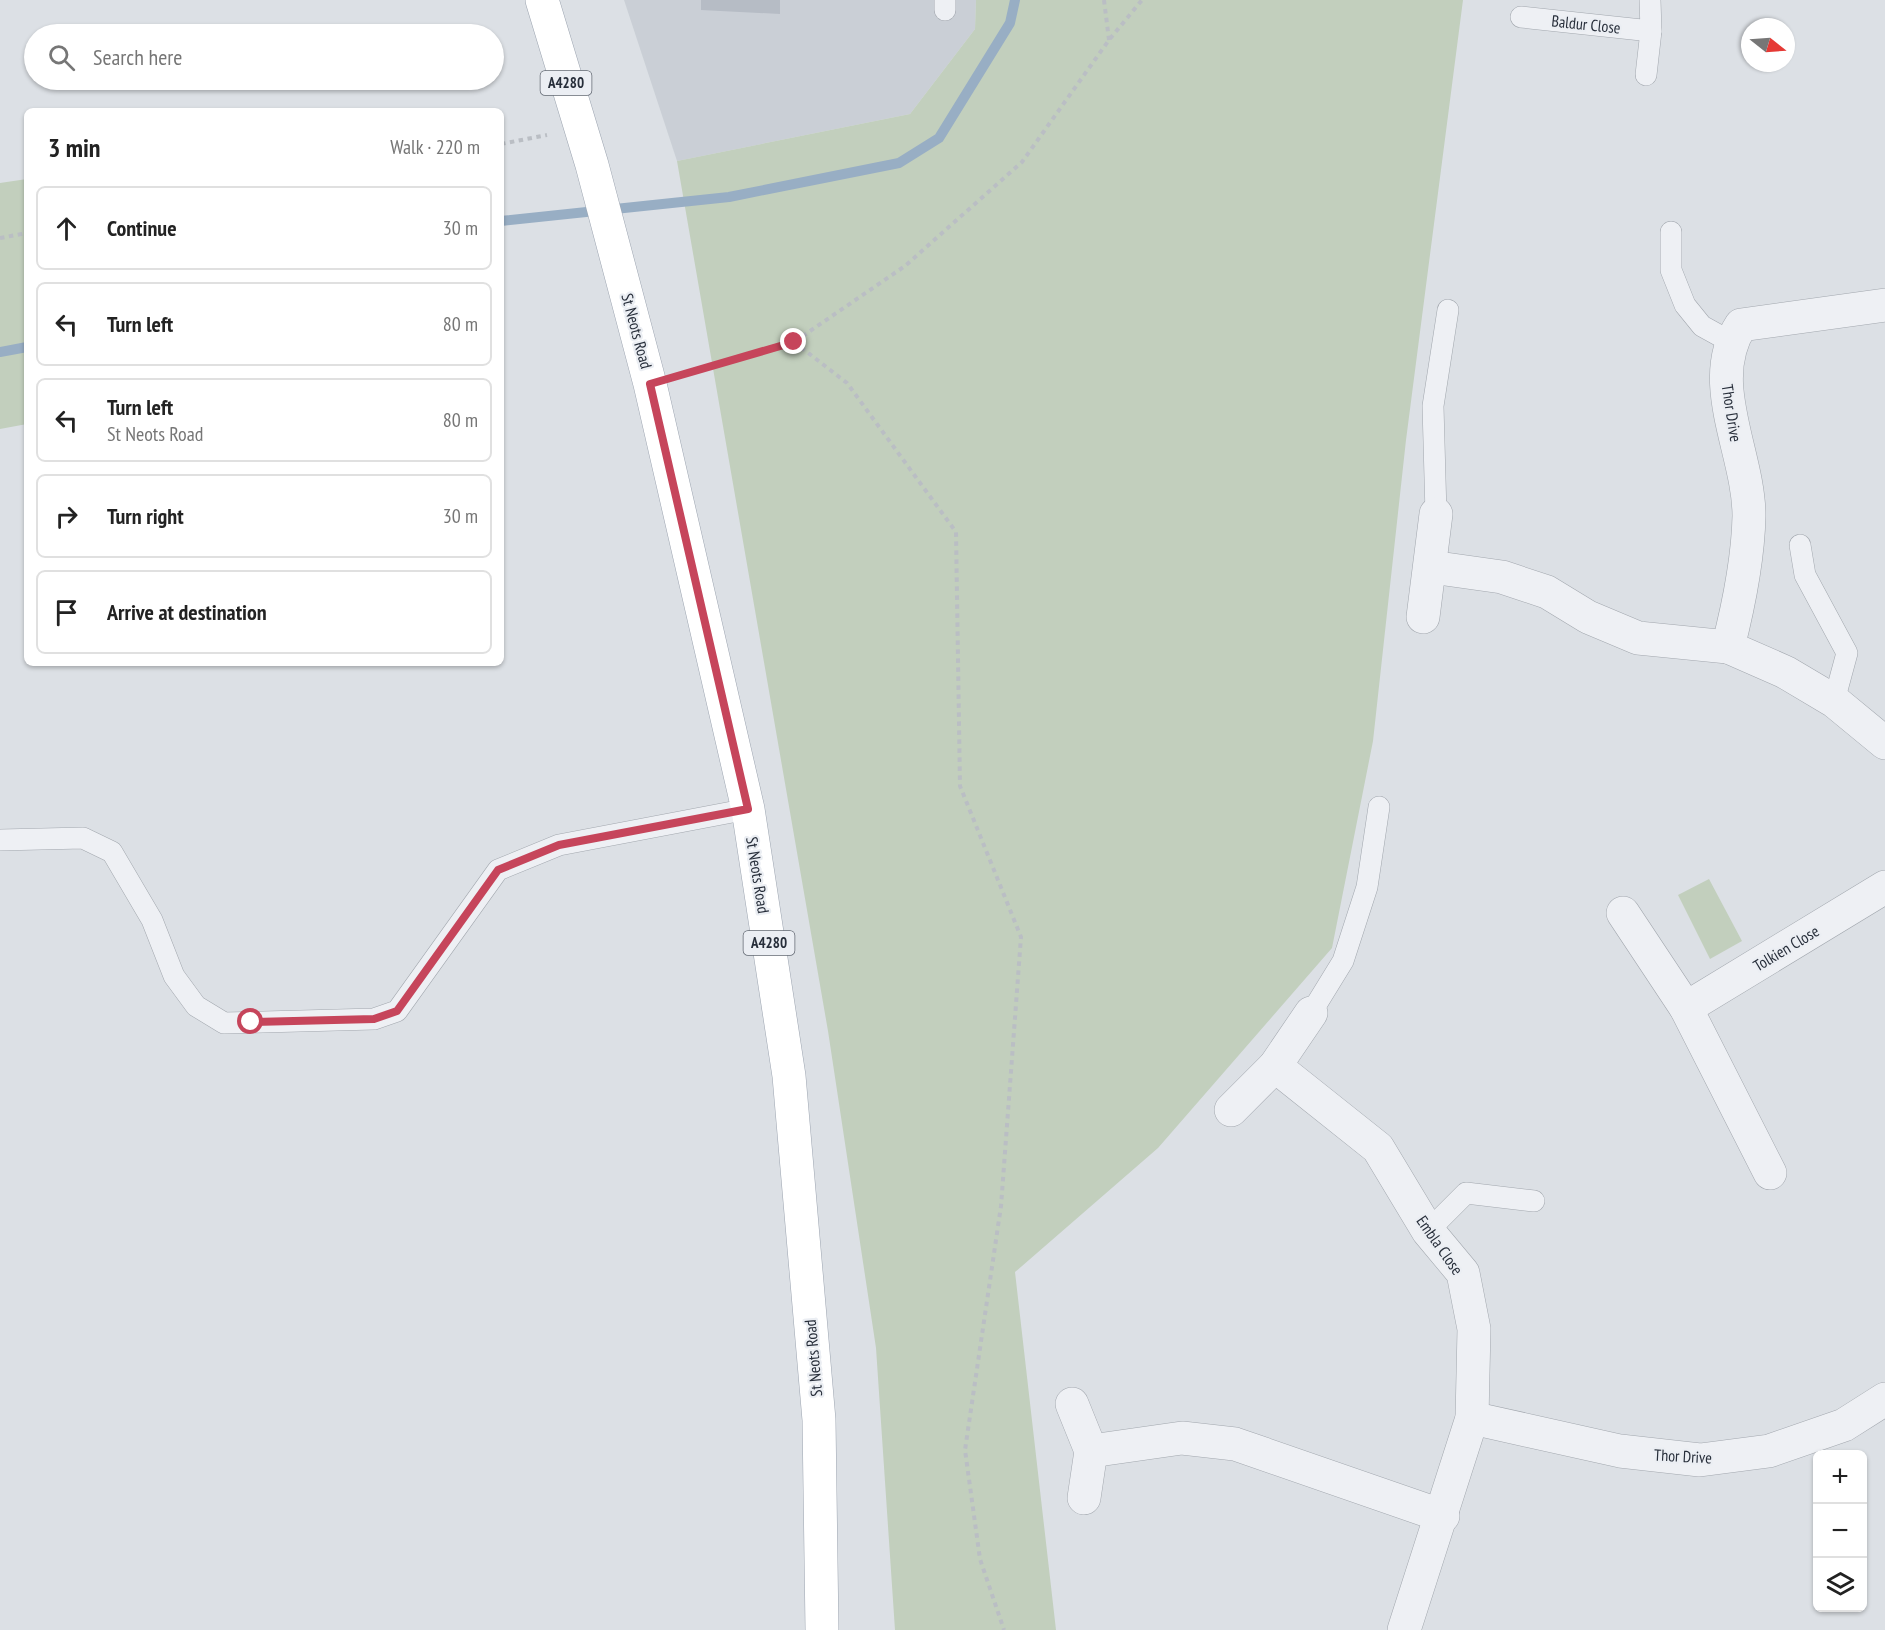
<!DOCTYPE html>
<html lang="en">
<head>
<meta charset="utf-8">
<style>
  body { margin:0; font-family:"PT Sans Narrow",sans-serif; background:#f2f2f2; color:#222 }
  .controls { position:absolute; right:18px; bottom:18px; display:grid; overflow:hidden; border-radius:9px; box-shadow:0 2px 4px #0004 }
  .controls button { width:54px; height:54px; display:grid; place-items:center; padding:0; border:0; border-bottom:2px solid #e0e0e0; background:#fff; color:#222; font:30px sans-serif }
  .compass { position:absolute; left:1741px; top:18px; width:54px; height:54px; border-radius:50%; background:#fff; box-shadow:0 2px 4px #0004; rotate:107deg }
  .stop { position:absolute; width:18px; height:18px; margin:-14px; border:4px solid #c6455b; border-radius:50%; background:#fff }
  .stop.end { background:#c6455b; border-color:#fff; box-shadow:0 2px 6px #0008 }
  .list { margin:0; padding:0; list-style:none }
  h2 { display:flex; justify-content:space-between; align-items:center; height:78px; margin:0; padding:0 24px; font-size:26px }
  h2 small { font-size:20px; font-weight:400; color:#767676 }
  .list li { display:grid; grid-template-columns:39px 1fr auto; gap:18px; align-items:center; box-sizing:border-box; height:84px; margin:0 12px 12px; padding:0 12px; border:2px solid #e0e0e0; border-radius:9px }
  .list b { display:block; font-size:22px; white-space:nowrap }
  .list p { margin:0; font-size:20px; white-space:nowrap; color:#767676 }
  .list em { font-size:20px; font-style:normal; color:#767676 }
  .icon { flex:none; width:33px; height:33px; fill:none; stroke:currentColor; stroke-width:2; stroke-linecap:round; stroke-linejoin:round }
  .map { position:relative; flex:none; width:1885px; height:1630px; overflow:hidden }
  .search { position:absolute; background:#fff; box-shadow:0 2px 4px #0004; left:24px; top:24px; width:480px; height:66px; display:flex; align-items:center; gap:15px; box-sizing:border-box; padding:0 21px; border-radius:33px; color:#767676; font-size:22px }
  .panel { position:absolute; background:#fff; box-shadow:0 2px 4px #0004; left:24px; top:108px; width:480px; height:558px; border-radius:9px }
  .map>svg:first-child { display:block }
  .built { fill:#cacfd6 }
  .green { fill:#c2cfbd }
  .lines { fill:none; stroke-linecap:round; stroke-linejoin:round }
  .stream { stroke:#98aec4; stroke-width:10 }
  .building { fill:#b6bcc5 }
  .lane-casing { stroke:#a2a7ae; stroke-width:22 }
  .street-casing { stroke:#a2a7ae; stroke-width:34 }
  .primary-casing { stroke:#9ca4b0; stroke-width:34 }
  .path { stroke:#babec4; stroke-width:4; stroke-dasharray:4.5 4.5; stroke-linecap:butt }
  .lane { stroke:#eef0f4; stroke-width:21 }
  .street { stroke:#eef0f4; stroke-width:33 }
  .primary { stroke:#fff; stroke-width:33 }
  .route { stroke:#c6455b; stroke-width:8 }
  .labels { text-anchor:middle; stroke-width:4.5; stroke-linejoin:round; paint-order:stroke }
  .shield { fill:#ebeef3; stroke:#626872; stroke-width:1.5 }
  .shield-label { font-size:15px; font-weight:bold; fill:#272e3a }
  .street-label { font-size:16px; fill:#272e3a; stroke:#ebeef3 }
</style>
</head>
<body>
<div class="map">
<svg width="1885" height="1630" viewBox="0 0 1885 1630">
  <rect width="100%" height="100%" fill="#dce0e5"/>
  <polygon class="built" points="624,0 976,0 975,29 910,114 677,161"/>
  <g class="green">
    <polygon points="976,0 1463,0 1406,440 1373,741 1332,948 1158,1148 1015,1272 1056,1630 895,1630 876,1348 828,1031 677,161 910,114 975,29"/>
    <polygon points="27,179 27,424 0,429 0,183"/>
    <polygon points="1709,879 1742,941 1710,959 1678,895"/>
  </g>
  <g class="lines">
    <g class="stream">
      <polyline points="501,221 729,197 899,163 939,138 1010,23 1015,0"/>
      <polyline points="0,352 27,347"/>
    </g>
  </g>
  <polygon class="building" points="701,0 780,0 780,14 701,10"/>
  <g class="lines">
    <defs>
      <g id="lane">
        <polyline points="945,10 945,0"/>
        <polyline points="1521,17 1651,31 1650,0"/>
        <polyline points="1646,75 1651,31"/>
        <polyline points="1671,232 1671,270 1685,305 1702,326 1731,342"/>
        <polyline points="1436,514 1433,406 1448,310"/>
        <polyline points="1800,545 1805,575 1847,653 1834,701"/>
        <polyline points="0,840 83,838 112,852 152,920 174,976 196,1006 224,1023 374,1019 397,1011 498,870 559,845 748,809"/>
        <polyline points="1311,1013 1343,961 1367,887 1379,807"/>
        <polyline points="1428,1231 1466,1193 1534,1201"/>
      </g>
      <g id="street">
        <path d="M 1885,305 L 1741,325 C 1704,382 1749,453 1749,516 C 1748,561 1739,604 1728,647 L 1785,672 L 1834,701 L 1885,743"/>
        <polyline points="1431,567 1502,577 1547,592 1588,617 1638,638 1728,647"/>
        <polyline points="1423,617 1436,514"/>
        <polyline points="1623,913 1686,1008 1770,1173"/>
        <polyline points="1686,1008 1885,887"/>
        <polyline points="1275,1066 1378,1148 1428,1231 1463,1273 1474,1329 1472,1418 1404,1630"/>
        <polyline points="1231,1110 1275,1066 1311,1013"/>
        <polyline points="1072,1404 1091,1451 1084,1498"/>
        <polyline points="1472,1418 1620,1451 1700,1460 1769,1451 1844,1425 1885,1399"/>
        <polyline points="1091,1451 1182,1438 1235,1444 1443,1516"/>
      </g>
      <polyline id="primary" points="542,0 592,165 650,384 748,809 789,1076 819,1420 822,1630"/>
    </defs>
    <use href="#lane" class="lane-casing"/>
    <use href="#street" class="street-casing"/>
    <use href="#primary" class="primary-casing"/>
    <g class="path">
      <polyline points="1104,0 1109,40"/>
      <polyline points="501,144 547,135"/>
      <polyline points="0,238 27,233"/>
      <polyline points="794,342 847,383 956,532 960,786 1021,937 1001,1206 965,1450 980,1559 1004,1630"/>
      <polyline points="683,374 794,342 905,266 1022,162 1109,40 1142,0"/>
    </g>
    <use href="#lane" class="lane"/>
    <use href="#street" class="street"/>
    <use href="#primary" class="primary"/>
  </g>
  <g class="lines">
    <polyline class="route" points="251,1022 374,1019 397,1011 498,870 559,845 748,809 650,384 794,342"/>
  </g>
  <g class="labels">
    <g class="shield">
      <rect x="540.5" y="71" width="51" height="24" rx="4.5"/>
      <rect x="743.5" y="931" width="51" height="24" rx="4.5"/>
    </g>
    <g class="shield-label">
      <text x="566" y="88">A4280</text>
      <text x="769" y="948">A4280</text>
    </g>
    <g class="street-label">
      <text transform="translate(1586 24) rotate(6)" y="6">Baldur Close</text>
      <text transform="translate(637 331) rotate(75)" y="6">St Neots Road</text>
      <text transform="translate(1732 413) rotate(81)" y="6">Thor Drive</text>
      <text transform="translate(758 875) rotate(81)" y="6">St Neots Road</text>
      <text transform="translate(1786 948) rotate(-31)" y="6">Tolkien Close</text>
      <text transform="translate(1440 1245) rotate(55)" y="6">Embla Close</text>
      <text transform="translate(813 1358) rotate(-95)" y="6">St Neots Road</text>
      <text transform="translate(1683 1456) rotate(3)" y="6">Thor Drive</text>
    </g>
  </g>
</svg>
<div class="controls">
<button>+</button>
<button>−</button>
<button><svg class="icon" aria-label="layers" viewBox="0 0 24 24"><path d="M12 4l9 5-9 5-9-5zM3 14l9 5 9-5"/></svg></button>
</div>
<svg class="compass" viewBox="-18 -18 36 36"><path d="M0-13l5 13h-10z" fill="#e53935"/><path d="M0 13l5-13h-10z" fill="#767676"/></svg>
<div class="stop" style="left:251px;top:1022px"></div>
<div class="stop end" style="left:794px;top:342px"></div>
<div class="search"><svg class="icon" aria-label="search" viewBox="0 0 24 24"><circle cx="10" cy="10" r="6"/><path d="M15 15l6 6"/></svg>Search here</div>
<section class="panel">
<h2>3 min<small>Walk · 220 m</small></h2>
<ul class="list">
<li><svg class="icon" aria-label="ahead" viewBox="0 0 24 24"><path d="M12 20V5M6 11l6-6 6 6"/></svg><div><b>Continue</b></div><em>30 m</em></li>
<li><svg class="icon" aria-label="left" viewBox="0 0 24 24"><path d="M17 20v-9H6M10 6l-5 5 5 5"/></svg><div><b>Turn left</b></div><em>80 m</em></li>
<li><svg class="icon" aria-label="left" viewBox="0 0 24 24"><path d="M17 20v-9H6M10 6l-5 5 5 5"/></svg><div><b>Turn left</b><p>St Neots Road</p></div><em>80 m</em></li>
<li><svg class="icon" aria-label="right" viewBox="0 0 24 24"><path d="M7 20v-9h11M14 6l5 5-5 5"/></svg><div><b>Turn right</b></div><em>30 m</em></li>
<li><svg class="icon" aria-label="arrive" viewBox="0 0 24 24"><path d="M6 21V4h12l-3 4 3 4H6"/></svg><div><b>Arrive at destination</b></div></li>
</ul>
</section>
</div>
</body>
</html>
